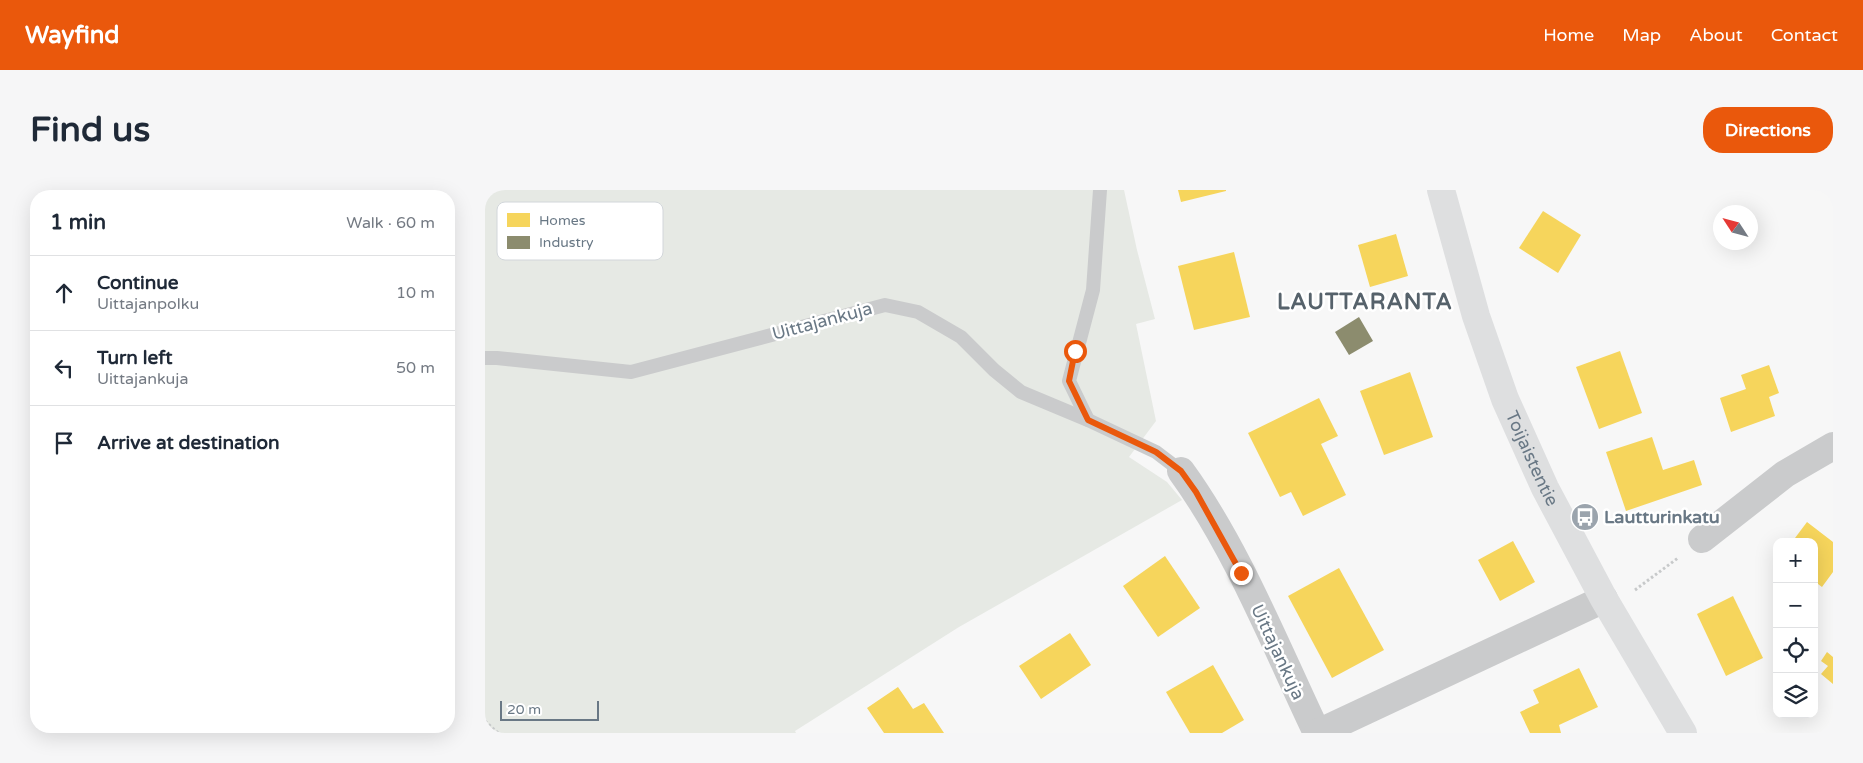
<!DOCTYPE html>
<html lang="en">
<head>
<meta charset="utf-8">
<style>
  body { margin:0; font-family:"Varela Round",sans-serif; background:#f6f6f7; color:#1f2937 }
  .controls { position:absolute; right:15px; bottom:15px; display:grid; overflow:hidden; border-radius:10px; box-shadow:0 5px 20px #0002 }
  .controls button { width:45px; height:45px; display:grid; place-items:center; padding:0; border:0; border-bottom:1px solid #e0e1e3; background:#fff; color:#1f2937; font:25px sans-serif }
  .compass { position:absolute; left:1228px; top:15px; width:45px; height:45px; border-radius:50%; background:#fff; box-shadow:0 5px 20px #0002; rotate:306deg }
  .scale { position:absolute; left:15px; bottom:12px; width:99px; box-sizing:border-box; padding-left:5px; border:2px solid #697885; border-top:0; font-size:14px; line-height:18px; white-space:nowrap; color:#697885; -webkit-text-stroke:4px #fff; paint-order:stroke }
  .stop { position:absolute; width:15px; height:15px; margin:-11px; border:4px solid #ea580c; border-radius:50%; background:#fff }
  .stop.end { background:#ea580c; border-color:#fff; box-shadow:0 1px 5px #0008 }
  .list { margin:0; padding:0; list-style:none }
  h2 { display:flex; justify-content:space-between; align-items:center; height:65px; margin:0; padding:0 20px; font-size:21px }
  h2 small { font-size:16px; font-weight:400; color:#747a83 }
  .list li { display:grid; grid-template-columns:32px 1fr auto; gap:15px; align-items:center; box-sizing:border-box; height:75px; padding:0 20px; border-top:1px solid #e0e1e3 }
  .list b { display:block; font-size:19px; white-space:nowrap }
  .list p { margin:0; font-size:16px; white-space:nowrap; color:#747a83 }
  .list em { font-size:16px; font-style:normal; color:#747a83 }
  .icon { flex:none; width:28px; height:28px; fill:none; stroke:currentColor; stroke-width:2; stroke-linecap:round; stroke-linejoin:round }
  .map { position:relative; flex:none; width:1348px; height:543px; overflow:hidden; border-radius:20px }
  header { display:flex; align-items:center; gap:30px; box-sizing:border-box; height:70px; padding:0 25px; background:#ea580c; color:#fff }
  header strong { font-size:24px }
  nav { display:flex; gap:28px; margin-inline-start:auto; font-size:18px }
  .intro { display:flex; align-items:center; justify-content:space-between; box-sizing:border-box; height:120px; padding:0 30px }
  h1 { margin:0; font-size:35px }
  .button { padding:12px 22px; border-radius:20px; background:#ea580c; color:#fff; font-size:18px; font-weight:700 }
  main { display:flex; gap:30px; padding:0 30px }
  aside { flex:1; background:#fff; border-radius:20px; box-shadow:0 5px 20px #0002 }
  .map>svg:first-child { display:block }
  .green { fill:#e6e9e4 }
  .homes { fill:#f6d55c }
  .industry { fill:#8c8c6e }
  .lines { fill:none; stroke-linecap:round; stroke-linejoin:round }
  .path { stroke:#c7c9ca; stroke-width:3; stroke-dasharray:2.5 2.5; stroke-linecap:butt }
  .lane { stroke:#cacbcc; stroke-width:14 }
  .street { stroke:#cacbcc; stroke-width:28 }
  .secondary { stroke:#dedfe0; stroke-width:28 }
  .route { stroke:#ea580c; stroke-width:6 }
  .labels { text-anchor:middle; stroke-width:5; stroke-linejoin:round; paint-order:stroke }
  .street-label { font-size:18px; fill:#697885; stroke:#fff }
  .poi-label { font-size:18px; font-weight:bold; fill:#697885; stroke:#fff; text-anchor:start }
  .district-label { font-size:22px; font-weight:bold; letter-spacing:1px; fill:#56626b; stroke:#fff }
  .key { fill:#fff; stroke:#d2d6da; stroke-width:1 }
  .key-label { font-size:14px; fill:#697885 }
</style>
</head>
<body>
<header>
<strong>Wayfind</strong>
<nav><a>Home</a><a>Map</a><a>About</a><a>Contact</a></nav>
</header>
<div class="intro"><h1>Find us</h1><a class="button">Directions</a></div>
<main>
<aside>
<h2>1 min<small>Walk · 60 m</small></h2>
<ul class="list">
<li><svg class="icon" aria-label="ahead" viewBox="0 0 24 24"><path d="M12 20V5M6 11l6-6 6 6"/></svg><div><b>Continue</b><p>Uittajanpolku</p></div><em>10 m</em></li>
<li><svg class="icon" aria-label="left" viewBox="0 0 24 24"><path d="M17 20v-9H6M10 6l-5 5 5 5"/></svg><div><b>Turn left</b><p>Uittajankuja</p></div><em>50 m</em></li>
<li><svg class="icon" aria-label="arrive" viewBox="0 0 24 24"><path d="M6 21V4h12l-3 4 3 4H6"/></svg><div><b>Arrive at destination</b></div></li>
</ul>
</aside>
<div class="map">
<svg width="1348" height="543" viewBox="0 0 1348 543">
  <rect width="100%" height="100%" fill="#f7f7f7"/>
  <polygon class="green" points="0,0 639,0 652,60 670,129 651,134 671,231 644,267 682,292 697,310 474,437 310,541 311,543 0,543"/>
  <g class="homes">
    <polygon points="693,0 741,0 741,1 696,12"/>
    <polygon points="1058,21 1096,45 1073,83 1034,58"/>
    <polygon points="911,44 923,86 885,97 873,55"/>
    <polygon points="749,62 765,127 709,140 693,76"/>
    <polygon points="1135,161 1157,223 1114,239 1091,177"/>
    <polygon points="1284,175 1294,203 1284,207 1290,226 1246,242 1235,208 1261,199 1256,185"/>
    <polygon points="925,182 948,247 899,265 875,201"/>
    <polygon points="834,208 853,246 836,254 861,305 818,326 806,302 795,307 763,243"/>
    <polygon points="1167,247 1178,280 1209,270 1217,295 1141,321 1121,262"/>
    <polygon points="1322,332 1348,352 1348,382 1337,397 1329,391 1329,352 1307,352"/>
    <polygon points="1028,351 1050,392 1015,411 993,370"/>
    <polygon points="680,366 715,418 673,447 638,396"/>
    <polygon points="854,378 899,460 847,488 803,406"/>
    <polygon points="1248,406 1278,468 1241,486 1212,424"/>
    <polygon points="585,443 606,475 556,509 534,476"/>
    <polygon points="1342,462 1348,467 1348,494 1336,484 1343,476 1336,471"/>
    <polygon points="728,475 759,530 737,543 705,543 681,502"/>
    <polygon points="1094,478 1113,517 1074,535 1076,543 1045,543 1035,522 1054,513 1048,500"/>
    <polygon points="413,497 428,519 439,513 459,543 399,543 382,518"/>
  </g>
  <polygon class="industry" points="874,127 888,151 864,165 850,142"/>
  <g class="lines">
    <g class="path">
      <polyline points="1150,400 1193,368"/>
      <polyline points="0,531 13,543"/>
    </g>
    <g class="lane">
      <polyline points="0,168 12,168 146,182 400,115 433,122 476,147 509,180 536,202 603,230 671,262 696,281"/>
      <polyline points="603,230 584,191 608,100 615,0"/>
    </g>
    <g class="street">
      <path d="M 696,281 C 752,358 791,457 832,543"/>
      <polyline points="1217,349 1300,284 1348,256"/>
      <polyline points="833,543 1119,409"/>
    </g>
    <path class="secondary" id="s1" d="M 956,0 L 991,126 L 1020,209 L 1060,298 L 1119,409 L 1198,543"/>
  </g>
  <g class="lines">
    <polyline class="route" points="590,161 584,191 603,230 671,262 696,281 711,302 756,383"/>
  </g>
  <defs>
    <symbol id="bus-disc" viewBox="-11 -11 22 22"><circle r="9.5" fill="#9ba4ad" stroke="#fff"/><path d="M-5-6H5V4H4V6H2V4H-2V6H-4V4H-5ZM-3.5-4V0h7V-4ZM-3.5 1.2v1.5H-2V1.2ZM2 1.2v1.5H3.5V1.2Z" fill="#fff"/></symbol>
  </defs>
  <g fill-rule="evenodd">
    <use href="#bus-disc" x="1084" y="311" width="32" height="32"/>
  </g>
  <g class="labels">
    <g class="street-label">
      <text transform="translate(337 131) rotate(-15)" y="6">Uittajankuja</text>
      <text dy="6" stroke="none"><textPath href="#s1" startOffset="284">Toijaistentie</textPath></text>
      <text transform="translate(793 462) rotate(65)" y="6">Uittajankuja</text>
    </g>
    <g class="poi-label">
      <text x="1119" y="333">Lautturinkatu</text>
    </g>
    <g class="district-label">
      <text x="880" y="119">LAUTTARANTA</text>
    </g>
  </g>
  <rect x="12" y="12" width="166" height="58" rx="8" class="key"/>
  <rect x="22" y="23" width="23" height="14" fill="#f6d55c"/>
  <rect x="22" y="46" width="23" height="13" fill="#8c8c6e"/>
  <g class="key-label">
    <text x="54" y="35">Homes</text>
    <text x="54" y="57">Industry</text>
  </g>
</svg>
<div class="controls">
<button>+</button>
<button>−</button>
<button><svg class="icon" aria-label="locate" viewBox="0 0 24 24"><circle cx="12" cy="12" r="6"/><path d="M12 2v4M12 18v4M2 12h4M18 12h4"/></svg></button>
<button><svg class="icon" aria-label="layers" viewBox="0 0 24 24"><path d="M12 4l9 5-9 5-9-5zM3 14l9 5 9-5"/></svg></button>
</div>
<svg class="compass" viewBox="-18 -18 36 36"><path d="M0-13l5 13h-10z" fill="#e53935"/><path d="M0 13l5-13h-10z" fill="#747a83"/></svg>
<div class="scale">20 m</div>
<div class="stop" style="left:590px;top:161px"></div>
<div class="stop end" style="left:756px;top:383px"></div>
</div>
</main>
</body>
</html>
